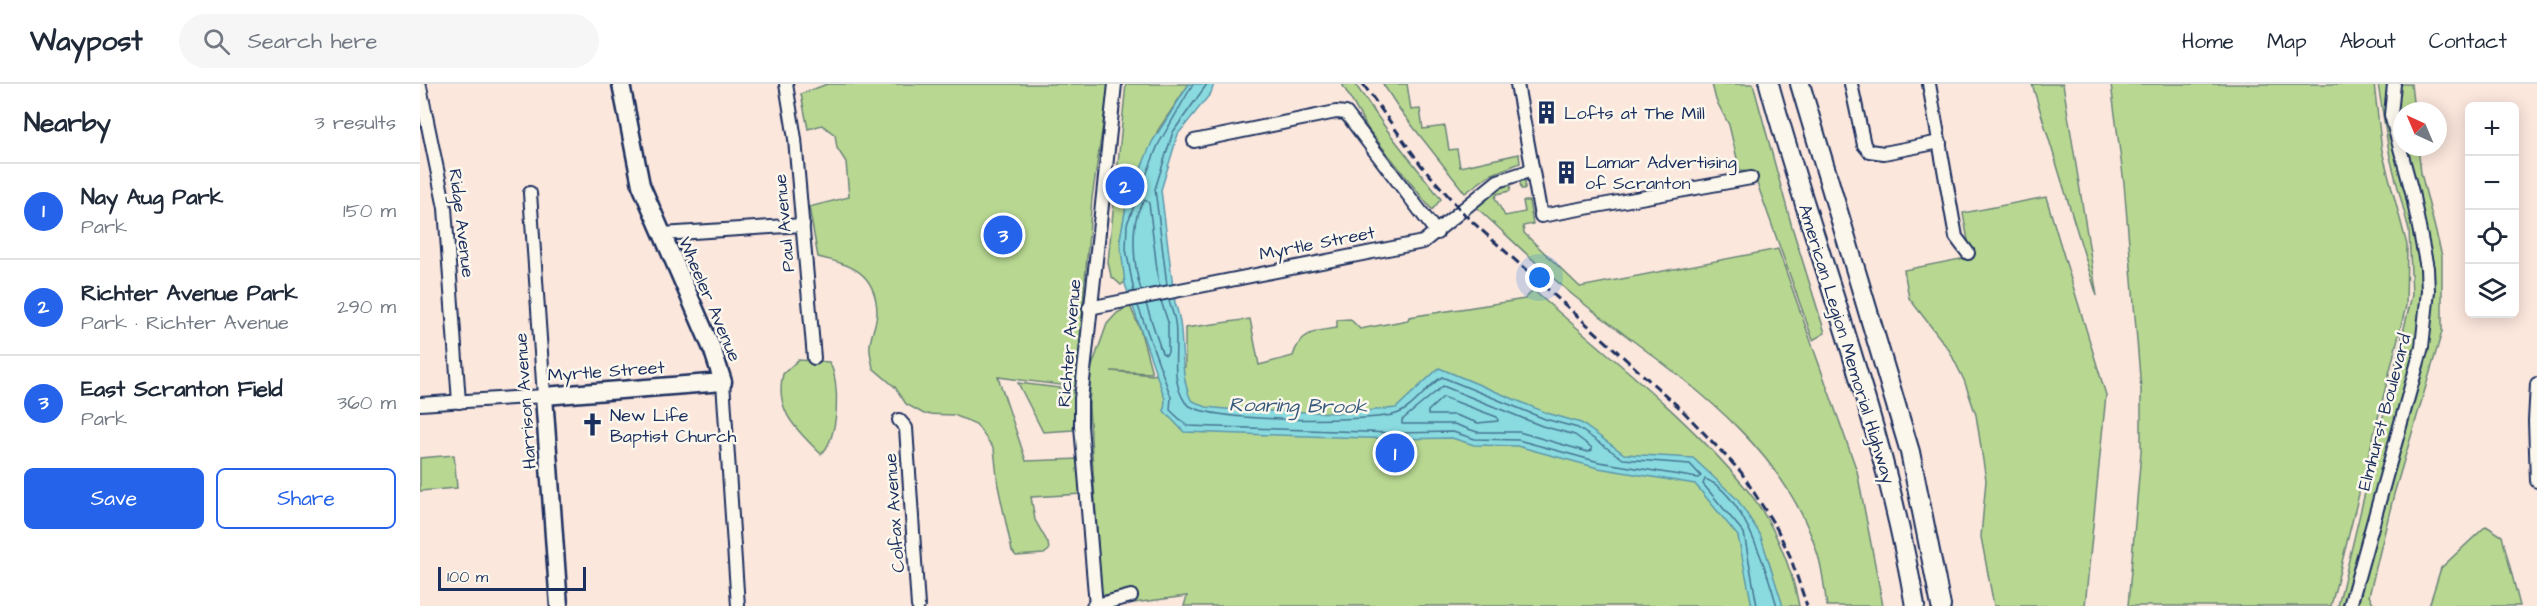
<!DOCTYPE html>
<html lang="en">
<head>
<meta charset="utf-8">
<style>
  body { margin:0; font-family:"Architects Daughter",sans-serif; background:#f6f6f7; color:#1f2937 }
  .controls { position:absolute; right:18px; top:18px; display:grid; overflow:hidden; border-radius:9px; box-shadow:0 3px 15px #0003 }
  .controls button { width:54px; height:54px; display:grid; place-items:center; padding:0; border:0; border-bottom:2px solid #e0e1e3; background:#fff; color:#1f2937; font:30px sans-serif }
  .compass { position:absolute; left:1973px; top:18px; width:54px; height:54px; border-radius:50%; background:#fff; box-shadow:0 3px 15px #0003; rotate:316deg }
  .scale { position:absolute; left:18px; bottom:15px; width:148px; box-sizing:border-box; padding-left:6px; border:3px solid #1b2f5e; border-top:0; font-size:16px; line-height:21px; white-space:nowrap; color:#1b2f5e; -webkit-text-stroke:4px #fbf7ec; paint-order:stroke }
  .you { position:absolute; left:1120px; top:194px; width:21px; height:21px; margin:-15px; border:4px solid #fff; border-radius:50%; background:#1a73e8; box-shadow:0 0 0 9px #1a73e833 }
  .badge { display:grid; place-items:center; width:39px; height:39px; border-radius:50%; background:#2563eb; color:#fff; font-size:20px; font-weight:700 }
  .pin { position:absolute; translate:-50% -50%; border:3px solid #fff; box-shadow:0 2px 6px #0006 }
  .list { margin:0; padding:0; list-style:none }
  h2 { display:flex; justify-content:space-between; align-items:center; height:78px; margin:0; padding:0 24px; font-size:26px }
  h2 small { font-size:20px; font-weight:400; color:#747a83 }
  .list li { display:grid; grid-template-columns:39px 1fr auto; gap:18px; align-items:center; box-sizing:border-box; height:96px; padding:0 24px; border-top:2px solid #e0e1e3 }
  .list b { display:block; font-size:22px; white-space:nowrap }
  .list p { margin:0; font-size:20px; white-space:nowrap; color:#747a83 }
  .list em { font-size:20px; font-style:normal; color:#747a83 }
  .actions { display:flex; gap:12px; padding:18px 24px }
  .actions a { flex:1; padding:14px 0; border:2px solid #2563eb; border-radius:9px; text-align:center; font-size:21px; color:#2563eb }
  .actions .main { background:#2563eb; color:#fff }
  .icon { flex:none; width:33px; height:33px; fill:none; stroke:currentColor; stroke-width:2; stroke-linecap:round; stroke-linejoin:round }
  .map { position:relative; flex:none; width:2117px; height:522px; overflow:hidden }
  header { display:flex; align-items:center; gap:36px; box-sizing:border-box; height:84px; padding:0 30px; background:#fff; border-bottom:2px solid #e0e1e3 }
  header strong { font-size:28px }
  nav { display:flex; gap:33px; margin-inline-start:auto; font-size:21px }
  .search { width:420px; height:54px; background:#f6f6f7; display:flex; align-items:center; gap:15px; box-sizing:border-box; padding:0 21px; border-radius:33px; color:#747a83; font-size:22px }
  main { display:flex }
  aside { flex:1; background:#fff }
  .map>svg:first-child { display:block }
  .green { fill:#b8d891; stroke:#6a8478; stroke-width:1.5 }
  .water { fill:#89dbdf; stroke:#5d96ab; stroke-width:1.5 }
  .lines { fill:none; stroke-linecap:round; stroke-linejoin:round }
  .shore { stroke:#477492; stroke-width:1.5 }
  .minor-casing { stroke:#1b2f5e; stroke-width:16 }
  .major-casing { stroke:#1b2f5e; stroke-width:21 }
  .highway-casing { stroke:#1b2f5e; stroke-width:22 }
  .minor { stroke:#fbf7ec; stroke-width:12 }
  .major { stroke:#fbf7ec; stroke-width:16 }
  .highway { stroke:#fbf7ec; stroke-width:18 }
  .rail { stroke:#1b2f5e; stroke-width:3; stroke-dasharray:9 4.5; stroke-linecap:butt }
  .labels { text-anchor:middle; stroke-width:5; stroke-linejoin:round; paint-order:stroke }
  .poi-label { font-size:18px; fill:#1b2f5e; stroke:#fbf7ec; text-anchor:start }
  .street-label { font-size:18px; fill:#1b2f5e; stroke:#fbf7ec }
  .water-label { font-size:20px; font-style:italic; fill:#365a7e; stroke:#fbf7ec }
</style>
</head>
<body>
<header>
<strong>Waypost</strong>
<div class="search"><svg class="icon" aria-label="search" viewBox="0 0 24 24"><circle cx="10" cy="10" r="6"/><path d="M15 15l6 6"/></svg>Search here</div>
<nav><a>Home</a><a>Map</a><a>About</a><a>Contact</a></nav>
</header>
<main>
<aside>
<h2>Nearby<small>3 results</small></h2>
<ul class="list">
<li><span class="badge">1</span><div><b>Nay Aug Park</b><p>Park</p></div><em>150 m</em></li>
<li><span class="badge">2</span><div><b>Richter Avenue Park</b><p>Park · Richter Avenue</p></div><em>290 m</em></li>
<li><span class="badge">3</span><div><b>East Scranton Field</b><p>Park</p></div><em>360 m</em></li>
</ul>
<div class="actions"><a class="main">Save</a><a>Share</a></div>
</aside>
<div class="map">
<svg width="2117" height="522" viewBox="0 0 2117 522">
  <rect width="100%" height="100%" fill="#fce7dd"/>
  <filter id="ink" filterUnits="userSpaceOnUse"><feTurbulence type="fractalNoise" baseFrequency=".0167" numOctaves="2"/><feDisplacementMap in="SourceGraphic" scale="12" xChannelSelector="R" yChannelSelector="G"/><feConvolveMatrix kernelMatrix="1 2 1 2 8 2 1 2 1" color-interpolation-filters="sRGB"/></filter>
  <g filter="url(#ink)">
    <g class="green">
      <path d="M 407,0 L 689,0 L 672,114 L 656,303 L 578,293 L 606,377 L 660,375 L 662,410 L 611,413 L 615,436 L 628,459 L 629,466 L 624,470 L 596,472 L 592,467 L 578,402 L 574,365 L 556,340 L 534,331 L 504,330 L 486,320 L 475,303 L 453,284 C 452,277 449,268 450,261 C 451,250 457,239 457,228 C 456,188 430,180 398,173 L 389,123 L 429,113 L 426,78 L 417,64 L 415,51 L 402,41 L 388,45 L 381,10 Z"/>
      <polygon points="706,0 769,0 738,46 708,117 700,155 706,197 701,201 691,192 688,178"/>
      <polygon points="922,0 935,0 970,50 1021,115 1012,126 948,45"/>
      <polygon points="963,0 987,0 991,26 1000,25 1003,45 1025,42 1029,66 1037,65 1040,83 1099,70 1100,79 1070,91 1045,109 980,26"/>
      <polygon points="1292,0 1333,0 1372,143 1405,249 1393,256 1333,88 1320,87 1309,41 1296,16"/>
      <polygon points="1612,0 1643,0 1677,212"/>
      <polygon points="1691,0 1954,0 1962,67 1987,161 1986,222 1911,522 1708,522 1721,368 1721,305 1704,99"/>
      <polygon points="1958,0 1991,0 1994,27 1982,27 1982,63 1998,63 2001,89 2022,172 2022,248 1974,410 1949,512 1955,522 1918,522 1992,211 1989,146 1970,73"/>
      <path d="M 1101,93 L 1105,96 L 1105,105 L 1101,105 L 1100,97 L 1091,98 L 1090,107 L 1077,110 L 1075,114 L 1085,132 L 1105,128 L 1103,117 L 1109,117 L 1113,140 L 1103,142 L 1104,149 L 1160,203 L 1358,165 L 1437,387 L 1463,522 L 1407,522 C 1404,504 1403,485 1397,468 C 1360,350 1245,284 1154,212 C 1120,184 1088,152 1056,123 C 1070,108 1082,100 1101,93 Z"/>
      <polygon points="1626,113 1686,311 1665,522 1574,522 1561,453 1566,396 1556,331 1544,296 1529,266 1489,214 1484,186 1551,173 1543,129"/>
      <path d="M 1113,206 C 1185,269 1263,329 1324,402 C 1352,435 1371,480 1379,522 L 764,522 L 767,512 L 714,519 L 681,510 L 669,323 L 671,285 L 687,240 L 697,229 L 710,222 L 720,245 L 732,289 L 691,287 L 733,291 L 765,283 L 765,244 L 830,235 L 839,281 L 873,272 C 880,248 895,247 917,244 L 917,236 L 930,235 L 940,245 L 988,236 L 989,233 L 1105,215 Z"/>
      <path d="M 378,276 L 409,278 C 421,296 419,356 401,370 C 377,346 354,327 363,290 Z"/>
      <polygon points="598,299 656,306 653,346 623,348"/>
      <polygon points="34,371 37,404 0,407 0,374"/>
      <polygon points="2066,442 2082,452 2100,522 2009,522 2021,484"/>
    </g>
    <path class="water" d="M 769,0 L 794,0 L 791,9 L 758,50 L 741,106 L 755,219 C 767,251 757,284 771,316 L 786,323 L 816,326 L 924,329 L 976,324 L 1019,284 L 1127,329 L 1161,339 L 1204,370 L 1273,374 L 1317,415 L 1340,450 L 1363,522 L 1332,522 L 1318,452 L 1275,400 L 1178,384 L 1097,362 L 1054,361 L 1032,354 L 975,355 L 764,348 L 744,327 L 745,315 L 705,200 L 700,155 L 707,117 L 732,58 Z"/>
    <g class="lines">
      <g class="shore">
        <polyline points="747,201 735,105 753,48 787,0"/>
        <path d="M 721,206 C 714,184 708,134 725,116 L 729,119 L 739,202"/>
        <polyline points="714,208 706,165 707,140 738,61 773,0"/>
        <polyline points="726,220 742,269 746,271 748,268 748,238 741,217"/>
        <path d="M 718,222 L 751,313 L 750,326 L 767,342 L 975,349 L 1033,348 L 1055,355 L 1098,356 L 1179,378 L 1278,394 L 1281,392 L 1270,380 L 1203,375 L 1158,344 L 1125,335 L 1022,293 C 1007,302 993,325 976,330 C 948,338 780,340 765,318 C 749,294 759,264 755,238 C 754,230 750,223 749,216"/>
        <polygon points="1023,302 1122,342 1155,351 1171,363 1172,366 1168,368 1099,348 1057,348 1034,340 982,340 982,336"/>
        <polygon points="1023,313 1077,333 1078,337 1058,339 1035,331 1008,331 1008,327"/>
        <path d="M 1337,522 L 1324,449 L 1283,400 L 1285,395 C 1323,408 1347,487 1357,522"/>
      </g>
      <defs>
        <g id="minor">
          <polyline points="366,0 375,55 394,274"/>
          <polyline points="1097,0 1121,132 1331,94"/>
          <polyline points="1431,0 1444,61 1449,67 1464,69 1520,58"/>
          <polyline points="1509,0 1536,153 1548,169"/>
          <polyline points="0,3 25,124 39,318"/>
          <polyline points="774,57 916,28 926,29 1017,149"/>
          <polyline points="242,150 383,141"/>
          <polyline points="669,224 1003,158 1078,97 1112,86"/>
          <polyline points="303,298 318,522"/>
          <polyline points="2117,300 2115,337 2117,397"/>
          <polyline points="0,320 124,312 110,109"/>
          <polyline points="479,336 486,344 498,522"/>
          <polyline points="673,522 711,512"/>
          <polyline points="676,522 661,342 661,315 695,0"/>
          <polyline points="1930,522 2002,263 2008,207 2007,184 1992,108 1971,31 1974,0"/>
        </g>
        <polyline id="major" points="139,522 124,312 303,298 293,267 221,101 201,0"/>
        <g id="highway">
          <path d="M 1349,0 C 1397,174 1465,343 1495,522"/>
          <polyline points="1380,0 1490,368 1521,522"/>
        </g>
      </defs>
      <use href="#minor" class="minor-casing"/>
      <use href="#major" class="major-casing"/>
      <use href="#highway" class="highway-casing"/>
      <use href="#minor" class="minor"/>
      <use href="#major" class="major"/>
      <use href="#highway" class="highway"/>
      <polyline class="rail" points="943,0 1001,81 1046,132 1260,324 1321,388 1357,445 1370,472 1387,522"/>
    </g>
  </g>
  <defs>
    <symbol id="building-bare" viewBox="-9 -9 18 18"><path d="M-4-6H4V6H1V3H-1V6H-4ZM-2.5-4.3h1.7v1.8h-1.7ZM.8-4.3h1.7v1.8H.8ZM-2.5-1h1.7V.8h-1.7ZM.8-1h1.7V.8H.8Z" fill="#1b2f5e" stroke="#fbf7ec" stroke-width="2.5" paint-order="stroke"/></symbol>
    <symbol id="church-bare" viewBox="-9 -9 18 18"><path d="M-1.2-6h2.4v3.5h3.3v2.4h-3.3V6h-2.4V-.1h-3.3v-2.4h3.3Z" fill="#1b2f5e" stroke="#fbf7ec" stroke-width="2.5" paint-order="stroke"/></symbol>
  </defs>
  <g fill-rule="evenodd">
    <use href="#building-bare" x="1110" y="12" width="33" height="33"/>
    <use href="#building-bare" x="1130" y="72" width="33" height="33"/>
    <use href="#church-bare" x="156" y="324" width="33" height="33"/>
  </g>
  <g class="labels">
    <g class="poi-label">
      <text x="1144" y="35">Lofts at The Mill</text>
      <text x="1165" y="84">Lamar Advertising<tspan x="1165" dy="21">of Scranton</tspan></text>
      <text x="190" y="337">New Life<tspan x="190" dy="21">Baptist Church</tspan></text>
    </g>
    <g class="street-label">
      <text transform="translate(42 139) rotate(83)" y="6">Ridge Avenue</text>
      <text transform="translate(364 139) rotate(-95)" y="6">Paul Avenue</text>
      <text transform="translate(897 159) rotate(-11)" y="6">Myrtle Street</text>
      <text transform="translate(290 215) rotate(67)" y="6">Wheeler Avenue</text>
      <text transform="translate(649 259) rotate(-85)" y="6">Richter Avenue</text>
      <text transform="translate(1427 260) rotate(73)" y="6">American Legion Memorial Highway</text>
      <text transform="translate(186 287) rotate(-4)" y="6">Myrtle Street</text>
      <text transform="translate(105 317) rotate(-94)" y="6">Harrison Avenue</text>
      <text transform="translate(1964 328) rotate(-75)" y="6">Elmhurst Boulevard</text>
      <text transform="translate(474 429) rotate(-94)" y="6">Colfax Avenue</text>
    </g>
    <g class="water-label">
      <text transform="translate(878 321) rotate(1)" y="7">Roaring Brook</text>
    </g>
  </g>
</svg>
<div class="controls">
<button>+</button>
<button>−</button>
<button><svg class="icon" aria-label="locate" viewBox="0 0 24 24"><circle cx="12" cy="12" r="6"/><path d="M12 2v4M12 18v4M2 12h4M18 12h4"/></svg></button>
<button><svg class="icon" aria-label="layers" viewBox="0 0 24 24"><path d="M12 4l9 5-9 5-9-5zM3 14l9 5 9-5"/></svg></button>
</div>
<svg class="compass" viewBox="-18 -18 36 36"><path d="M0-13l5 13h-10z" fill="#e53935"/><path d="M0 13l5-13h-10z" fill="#747a83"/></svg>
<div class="scale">100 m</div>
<div class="you"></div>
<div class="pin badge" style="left:975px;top:369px">1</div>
<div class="pin badge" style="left:705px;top:102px">2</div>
<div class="pin badge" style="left:583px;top:151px">3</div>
</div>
</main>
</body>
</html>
